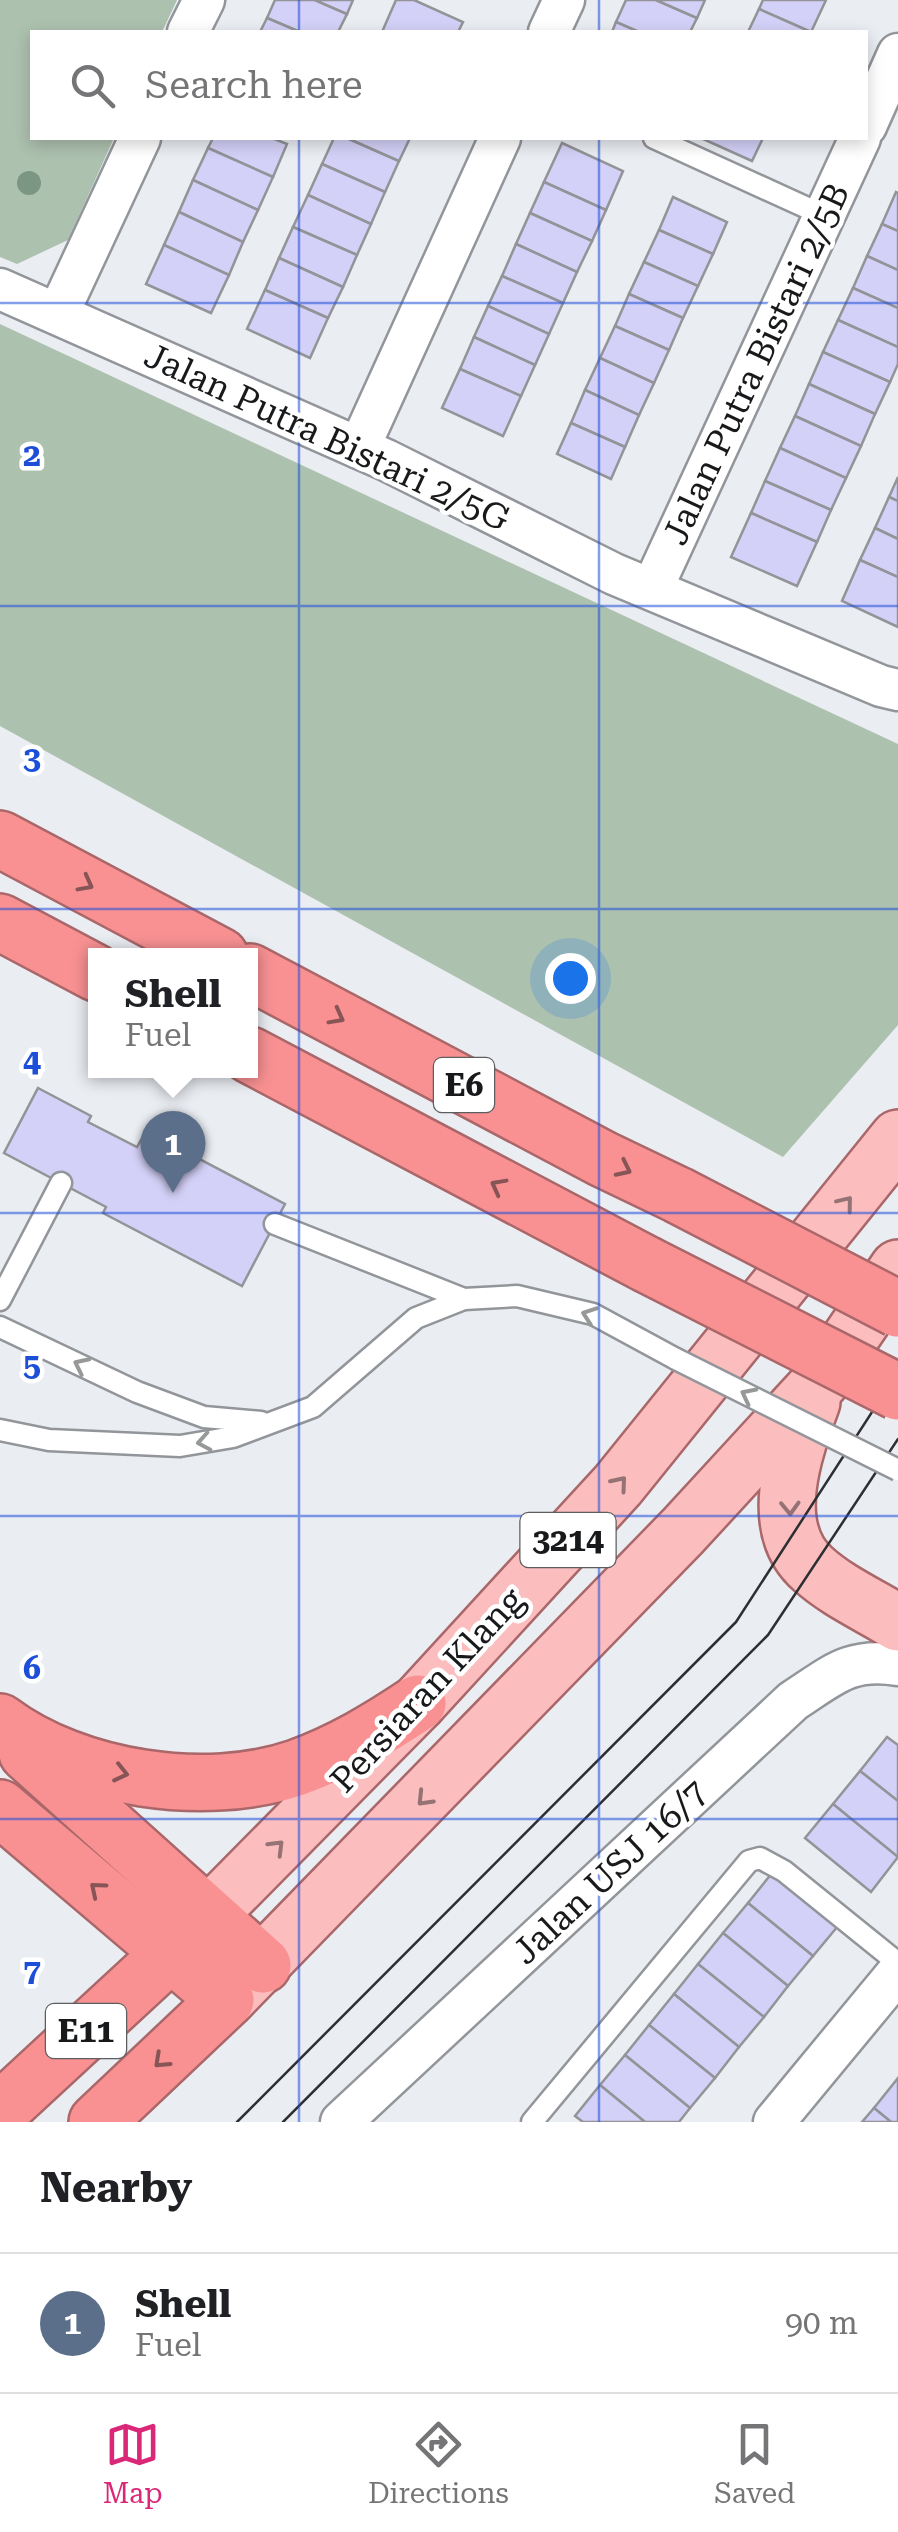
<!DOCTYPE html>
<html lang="en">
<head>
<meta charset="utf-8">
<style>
  body { margin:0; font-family:"Roboto Serif",serif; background:#f2f2f2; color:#202124 }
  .you { position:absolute; left:570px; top:978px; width:35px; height:35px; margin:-25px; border:8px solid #fff; border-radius:50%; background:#1a73e8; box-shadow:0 0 0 15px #1a73e833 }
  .badge { display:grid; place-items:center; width:65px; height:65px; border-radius:50%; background:#db2777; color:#fff; font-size:32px; font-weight:700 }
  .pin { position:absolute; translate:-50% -82px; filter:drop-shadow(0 2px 5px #0008) }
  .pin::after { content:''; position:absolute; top:52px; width:35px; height:30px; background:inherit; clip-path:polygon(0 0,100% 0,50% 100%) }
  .popup { position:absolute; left:88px; top:948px; width:170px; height:130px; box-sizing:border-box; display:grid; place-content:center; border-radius:0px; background:#fff; filter:drop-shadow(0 2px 8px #0005); font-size:32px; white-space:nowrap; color:#757577 }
  .popup b { font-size:38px; color:#202124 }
  .popup::after { content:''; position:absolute; left:50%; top:100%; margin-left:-20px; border:20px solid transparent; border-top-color:#fff }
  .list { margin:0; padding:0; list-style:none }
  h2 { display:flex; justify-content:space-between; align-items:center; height:130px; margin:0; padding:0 40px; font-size:42px }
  h2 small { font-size:32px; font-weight:400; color:#757577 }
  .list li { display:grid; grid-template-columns:65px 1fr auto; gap:30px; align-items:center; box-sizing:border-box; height:140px; padding:0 40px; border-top:2px solid #e0e0e0 }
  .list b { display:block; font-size:38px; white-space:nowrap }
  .list p { margin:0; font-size:32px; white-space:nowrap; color:#757577 }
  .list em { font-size:32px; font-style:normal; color:#757577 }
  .icon { flex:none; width:55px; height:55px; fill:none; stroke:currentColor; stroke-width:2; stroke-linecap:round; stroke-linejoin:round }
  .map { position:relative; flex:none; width:898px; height:2122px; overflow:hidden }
  .search { position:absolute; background:#fff; box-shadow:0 5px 15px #0003; left:30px; right:30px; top:30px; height:110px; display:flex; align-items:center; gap:25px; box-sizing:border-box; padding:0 35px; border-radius:0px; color:#757577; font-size:38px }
  .sheet { height:270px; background:#fff }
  nav { display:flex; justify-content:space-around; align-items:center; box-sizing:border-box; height:140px; border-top:2px solid #e0e0e0; background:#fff; font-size:28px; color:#757577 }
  nav a { display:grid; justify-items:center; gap:5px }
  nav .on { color:#db2777 }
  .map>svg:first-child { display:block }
  .green { fill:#adc1af }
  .building { fill:#d4d1f8; stroke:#939398; stroke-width:2.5 }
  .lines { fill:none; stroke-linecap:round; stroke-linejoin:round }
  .lane-casing { stroke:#92959a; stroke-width:25 }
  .street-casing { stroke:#92959a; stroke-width:45 }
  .primary-casing { stroke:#aa6769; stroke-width:60 }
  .highway-casing { stroke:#aa6769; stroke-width:60 }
  .lane { stroke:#fff; stroke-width:20 }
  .street { stroke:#fff; stroke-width:40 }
  .primary { stroke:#fbbdbe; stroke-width:55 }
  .highway { stroke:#f99193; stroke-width:55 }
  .tram { stroke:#2d2f31; stroke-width:2.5 }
  .lane-bridge-casing { stroke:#92959a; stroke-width:25; stroke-linecap:butt }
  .highway-bridge-casing { stroke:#aa6769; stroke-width:60; stroke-linecap:butt }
  .lane-bridge { stroke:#fff; stroke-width:20 }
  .highway-bridge { stroke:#f99193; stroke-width:55 }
  .tree { fill:#7b9784 }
  .oneway { stroke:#885557 }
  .oneway2 { stroke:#957375 }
  .oneway3 { stroke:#979898 }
  .grid { fill:none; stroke:#1d4ed8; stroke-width:2.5; stroke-opacity:0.55 }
  .labels { text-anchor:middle; stroke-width:9; stroke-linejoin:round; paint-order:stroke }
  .shield { fill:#fff; stroke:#5d5e5f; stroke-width:2.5 }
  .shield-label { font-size:32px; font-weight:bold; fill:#18191b }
  .street-label { font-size:35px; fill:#18191b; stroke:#fff }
  .grid-label { font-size:32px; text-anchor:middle; font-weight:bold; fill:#1d4ed8; stroke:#fff; stroke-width:9; stroke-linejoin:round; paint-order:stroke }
</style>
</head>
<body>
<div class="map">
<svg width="898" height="2122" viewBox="0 0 898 2122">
  <rect width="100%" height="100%" fill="#eaedf2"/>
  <g class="green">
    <polygon points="0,0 177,0 162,32 32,32 32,138 114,138 68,240 17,264 0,257"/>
    <polygon points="0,324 898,744 898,1025 783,1157 0,726"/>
  </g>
  <g class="building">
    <polygon points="275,0 315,0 347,14 338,32 300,32 267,18"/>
    <polygon points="315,0 353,0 347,14"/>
    <polygon points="396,0 414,0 463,22 458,32 382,32"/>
    <polygon points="626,0 656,0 697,18 690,32 639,32 616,22"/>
    <polygon points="656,0 705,0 697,18"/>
    <polygon points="763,0 826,0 811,32 759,9"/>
    <polygon points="759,9 811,32 748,32"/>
    <polygon points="267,18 300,32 260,32"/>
    <polygon points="616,22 639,32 612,32"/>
    <polygon points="213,138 272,138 287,144 273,177 208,148"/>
    <polygon points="334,138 347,138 399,161 385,192 322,164"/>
    <polygon points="347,138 410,138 399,161"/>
    <polygon points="701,138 763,138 752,161"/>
    <polygon points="562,143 623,171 606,210 544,182"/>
    <polygon points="208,148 273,177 258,210 193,180"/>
    <polygon points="322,164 385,192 371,224 308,195"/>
    <polygon points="193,180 258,210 243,242 179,212"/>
    <polygon points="544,182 606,210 592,241 530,213"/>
    <polygon points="896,192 898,193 898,231 882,224"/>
    <polygon points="308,195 371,224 357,255 293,227"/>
    <polygon points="673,197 727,222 713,254 659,230"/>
    <polygon points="179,212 243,242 229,275 164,245"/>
    <polygon points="530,213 592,241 577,272 516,244"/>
    <polygon points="882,224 898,231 898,270 867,256"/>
    <polygon points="293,227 357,255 343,287 279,258"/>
    <polygon points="659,230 713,254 698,286 644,262"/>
    <polygon points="516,244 577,272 563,303 502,276"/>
    <polygon points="164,245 229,275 211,313 146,284"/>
    <polygon points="867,256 898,270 898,308 853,288"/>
    <polygon points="279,258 343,287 328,318 265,290"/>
    <polygon points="644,262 698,286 683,318 629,294"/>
    <polygon points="502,276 563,303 549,334 488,306"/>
    <polygon points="853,288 898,308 898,347 838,320"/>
    <polygon points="265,290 328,318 310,358 247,329"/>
    <polygon points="629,294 683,318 669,350 615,326"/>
    <polygon points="488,306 549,334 535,365 474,337"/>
    <polygon points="838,320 898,347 898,364 890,382 823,352"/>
    <polygon points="615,326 669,350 654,383 600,358"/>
    <polygon points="474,337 535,365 521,396 460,369"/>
    <polygon points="823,352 890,382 875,414 809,384"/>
    <polygon points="600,358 654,383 639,415 585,390"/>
    <polygon points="460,369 521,396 503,436 442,408"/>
    <polygon points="809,384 875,414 861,446 795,416"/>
    <polygon points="585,390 639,415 625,447 571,423"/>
    <polygon points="795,416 861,446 846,478 780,448"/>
    <polygon points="571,423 625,447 611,479 557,454"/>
    <polygon points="780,448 846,478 831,510 765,481"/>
    <polygon points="898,477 898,501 889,497"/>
    <polygon points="765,481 831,510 817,542 751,513"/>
    <polygon points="889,497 898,501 898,539 875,528"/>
    <polygon points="751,513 817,542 797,586 731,557"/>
    <polygon points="875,528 898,539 898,577 860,560"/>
    <polygon points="860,560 898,577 898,627 842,601"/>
    <polygon points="38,1088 91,1116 88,1122 137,1147 146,1131 285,1204 242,1286 103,1213 106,1207 4,1153"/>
    <polygon points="887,1737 898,1745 898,1801 860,1771"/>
    <polygon points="860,1771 898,1801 898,1857 833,1804"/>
    <polygon points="833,1804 898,1857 871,1892 805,1838"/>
    <polygon points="772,1873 838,1926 813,1956 748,1903"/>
    <polygon points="748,1903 813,1956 788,1986 723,1933"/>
    <polygon points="723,1933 788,1986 764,2017 698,1964"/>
    <polygon points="698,1964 764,2017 739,2047 674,1994"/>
    <polygon points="674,1994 739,2047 715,2078 649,2025"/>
    <polygon points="649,2025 715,2078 690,2108 625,2055"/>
    <polygon points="625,2055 690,2108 679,2122 645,2122 600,2085"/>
    <polygon points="898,2078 898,2122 891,2122 874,2108"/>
    <polygon points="600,2085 645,2122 583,2122 575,2116"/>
    <polygon points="874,2108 891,2122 862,2122"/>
  </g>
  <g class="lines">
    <defs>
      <g id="lane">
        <polyline points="654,138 825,216"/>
        <polyline points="275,1224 464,1299"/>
        <polyline points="0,1300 61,1183"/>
        <polyline points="0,1327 137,1392 204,1417 261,1422"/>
        <polyline points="0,1430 49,1440 180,1446 233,1437 313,1407 416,1318 464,1299 517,1296 593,1314 676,1359"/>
        <polyline points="532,2122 749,1861 760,1858 784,1871 898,1963"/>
      </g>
      <g id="street">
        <polyline points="188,32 204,0"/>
        <polyline points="549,32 564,0"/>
        <polyline points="866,126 898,54"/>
        <polyline points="0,289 386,460 614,574 881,686 898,690"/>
        <polyline points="58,314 140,138"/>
        <polyline points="359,448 500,138"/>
        <polyline points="652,589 860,138"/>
        <path d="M 341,2122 L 793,1701 C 832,1676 849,1657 898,1665"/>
        <polyline points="774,2122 898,1972"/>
      </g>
      <g id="primary">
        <path d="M 812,1402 C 794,1451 766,1528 813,1569 C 837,1591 871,1606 898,1623"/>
        <polyline points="174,1950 418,1703 618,1485 898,1138"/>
        <polyline points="228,1998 683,1531 821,1381 898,1268"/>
      </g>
      <g id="highway">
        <polyline points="0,839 220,956"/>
        <polyline points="0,922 96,973"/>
        <polyline points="250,972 603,1159 678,1195"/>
        <polyline points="250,1055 646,1264"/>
        <path d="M 0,1722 C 76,1779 206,1799 296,1768 C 341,1752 379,1729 418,1703"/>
        <polyline points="27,1753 263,1965"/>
        <polyline points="0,1808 226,2000 97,2122"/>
        <polyline points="0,2111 172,1952"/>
      </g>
    </defs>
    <use href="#lane" class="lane-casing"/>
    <use href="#street" class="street-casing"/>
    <use href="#primary" class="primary-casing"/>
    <use href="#highway" class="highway-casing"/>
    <use href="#lane" class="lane"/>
    <use href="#street" class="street"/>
    <use href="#primary" class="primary"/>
    <use href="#highway" class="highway"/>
    <g class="tram">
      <polyline points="237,2122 736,1622 898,1372"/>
      <polyline points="283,2122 768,1635 898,1439"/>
    </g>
    <defs>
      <polyline id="lane-bridge" points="676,1359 898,1470"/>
      <g id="highway-bridge">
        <polyline points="678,1195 898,1309"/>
        <polyline points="646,1264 898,1392"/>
      </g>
    </defs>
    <use href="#lane-bridge" class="lane-bridge-casing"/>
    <use href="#highway-bridge" class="highway-bridge-casing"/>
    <use href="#lane-bridge" class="lane-bridge"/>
    <use href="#highway-bridge" class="highway-bridge"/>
  </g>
  <circle class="tree" cx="29" cy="183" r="12"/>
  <defs><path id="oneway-chevron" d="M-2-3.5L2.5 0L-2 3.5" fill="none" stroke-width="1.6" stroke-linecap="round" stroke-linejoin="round" transform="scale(2.5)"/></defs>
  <g class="oneway">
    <use href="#oneway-chevron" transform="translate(86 884) rotate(28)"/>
    <use href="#oneway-chevron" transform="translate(337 1017) rotate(28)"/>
    <use href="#oneway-chevron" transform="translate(624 1169) rotate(26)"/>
    <use href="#oneway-chevron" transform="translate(498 1186) rotate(-152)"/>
    <use href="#oneway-chevron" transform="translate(121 1773) rotate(13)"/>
    <use href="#oneway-chevron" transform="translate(97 1889) rotate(-140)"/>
    <use href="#oneway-chevron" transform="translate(161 2061) rotate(137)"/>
  </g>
  <g class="oneway2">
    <use href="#oneway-chevron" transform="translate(846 1203) rotate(-51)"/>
    <use href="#oneway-chevron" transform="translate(620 1483) rotate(-50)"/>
    <use href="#oneway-chevron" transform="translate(790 1508) rotate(88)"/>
    <use href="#oneway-chevron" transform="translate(424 1799) rotate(134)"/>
    <use href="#oneway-chevron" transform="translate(277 1847) rotate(-45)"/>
  </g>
  <g class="oneway3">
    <use href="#oneway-chevron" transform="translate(589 1315) rotate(-161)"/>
    <use href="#oneway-chevron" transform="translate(81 1365) rotate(-154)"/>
    <use href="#oneway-chevron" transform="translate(748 1395) rotate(-153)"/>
    <use href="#oneway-chevron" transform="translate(204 1442) rotate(170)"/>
  </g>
  <path class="grid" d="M 299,0 L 299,32M 599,0 L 599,32M 299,138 L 299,2122M 599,138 L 599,2122M 0,303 L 898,303M 0,606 L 898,606M 0,909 L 898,909M 0,1213 L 898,1213M 0,1516 L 898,1516M 0,1819 L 898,1819"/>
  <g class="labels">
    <g class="shield">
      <rect x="434" y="1058" width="60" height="54" rx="8"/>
      <rect x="520.5" y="1513" width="95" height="54" rx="8"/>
      <rect x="46" y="2004" width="80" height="54" rx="8"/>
    </g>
    <g class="shield-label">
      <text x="464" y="1096">E6</text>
      <text x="568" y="1551">3214</text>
      <text x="86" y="2042">E11</text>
    </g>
    <g class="street-label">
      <text transform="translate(756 364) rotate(-65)" y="12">Jalan Putra Bistari 2/5B</text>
      <text transform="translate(327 437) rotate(25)" y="12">Jalan Putra Bistari 2/5G</text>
      <text transform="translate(427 1690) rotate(-47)" y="12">Persiaran Klang</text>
      <text transform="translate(610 1872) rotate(-43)" y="12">Jalan USJ 16/7</text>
    </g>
  </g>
  <g class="grid-label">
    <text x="32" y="466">2</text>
    <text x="32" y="769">3</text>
    <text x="32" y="1072">4</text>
    <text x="32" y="1376">5</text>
    <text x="32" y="1679">6</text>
    <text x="32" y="1982">7</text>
  </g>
</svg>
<div class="you"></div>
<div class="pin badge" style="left:173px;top:1193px;background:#5c6f8a">1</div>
<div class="popup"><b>Shell</b>Fuel</div>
<div class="search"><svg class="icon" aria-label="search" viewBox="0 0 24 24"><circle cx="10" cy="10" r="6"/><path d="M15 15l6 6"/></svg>Search here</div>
</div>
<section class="sheet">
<h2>Nearby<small></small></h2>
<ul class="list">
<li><span class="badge" style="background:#5c6f8a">1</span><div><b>Shell</b><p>Fuel</p></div><em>90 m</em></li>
</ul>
</section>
<nav>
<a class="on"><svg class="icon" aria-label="map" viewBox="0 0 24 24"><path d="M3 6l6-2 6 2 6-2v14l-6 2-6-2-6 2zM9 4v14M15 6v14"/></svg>Map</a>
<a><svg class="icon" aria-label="directions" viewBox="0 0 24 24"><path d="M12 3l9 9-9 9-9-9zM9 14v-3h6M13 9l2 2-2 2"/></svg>Directions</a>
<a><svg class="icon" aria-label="saved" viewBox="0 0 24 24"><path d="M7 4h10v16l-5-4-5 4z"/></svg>Saved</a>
</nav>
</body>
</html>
